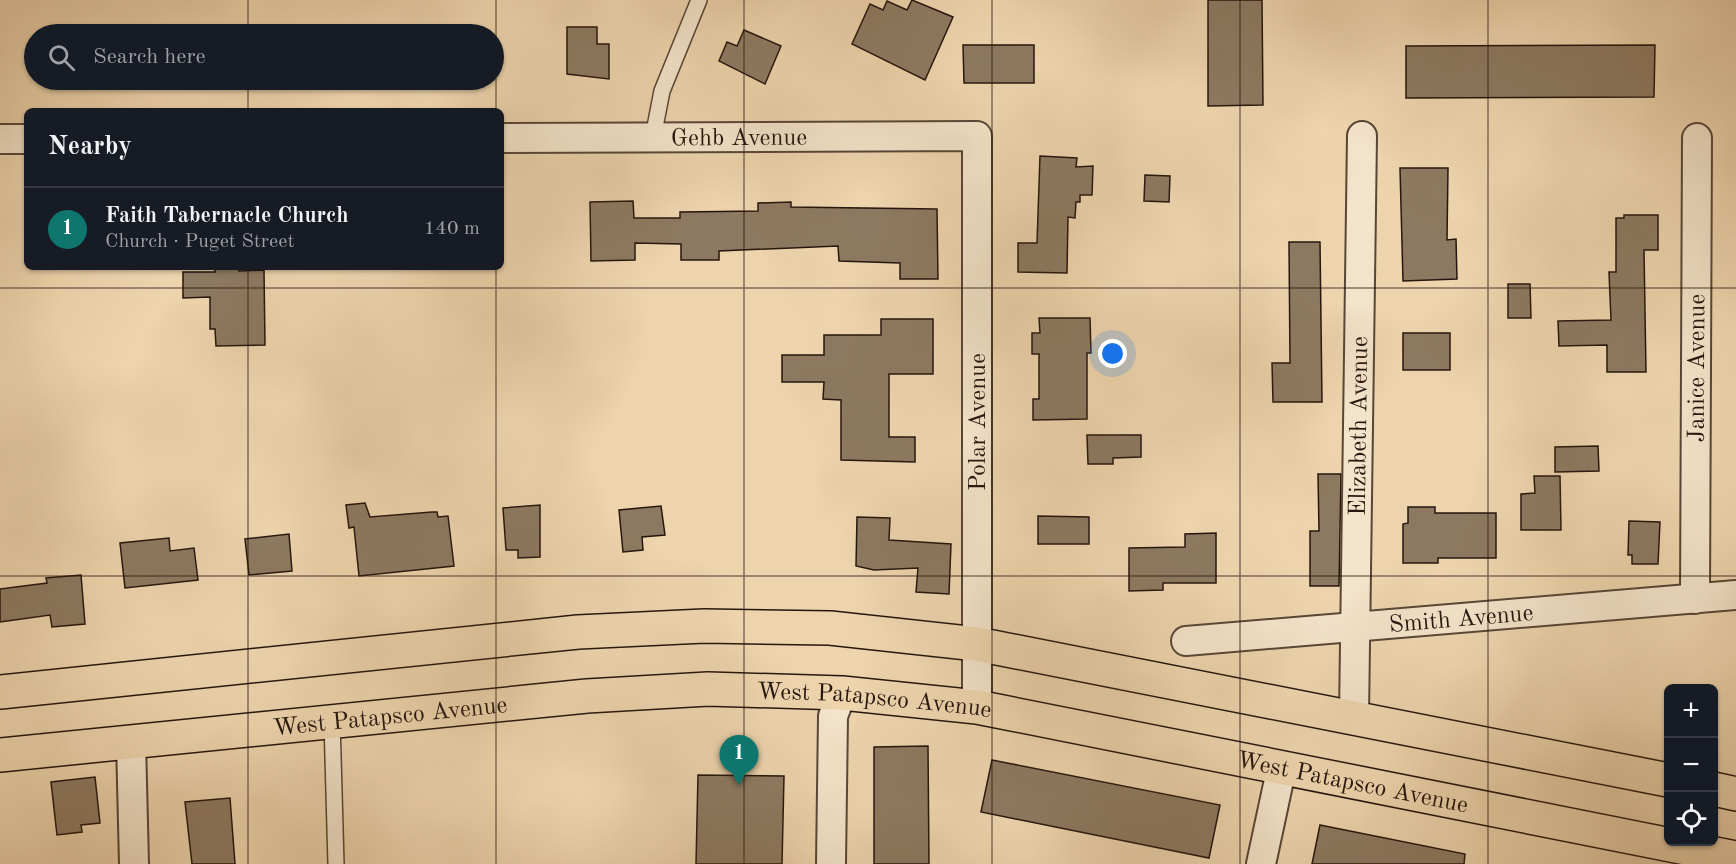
<!DOCTYPE html>
<html lang="en">
<head>
<meta charset="utf-8">
<style>
  body { margin:0; font-family:"Old Standard TT",serif; background:#242831; color:#f1f3f6 }
  .controls { position:absolute; right:18px; bottom:18px; display:grid; overflow:hidden; border-radius:9px; box-shadow:0 2px 4px #0004 }
  .controls button { width:54px; height:54px; display:grid; place-items:center; padding:0; border:0; border-bottom:2px solid #363941; background:#171b24; color:#f1f3f6; font:30px sans-serif }
  .you { position:absolute; left:1113px; top:354px; width:21px; height:21px; margin:-15px; border:4px solid #fff; border-radius:50%; background:#1a73e8; box-shadow:0 0 0 9px #1a73e833 }
  .badge { display:grid; place-items:center; width:39px; height:39px; border-radius:50%; background:#0f766e; color:#fff; font-size:20px; font-weight:700 }
  .pin { position:absolute; translate:-50% -50px; filter:drop-shadow(0 2px 3px #0008) }
  .pin::after { content:''; position:absolute; top:32px; width:21px; height:18px; background:inherit; clip-path:polygon(0 0,100% 0,50% 100%) }
  .list { margin:0; padding:0; list-style:none }
  h2 { display:flex; justify-content:space-between; align-items:center; height:78px; margin:0; padding:0 24px; font-size:26px }
  h2 small { font-size:20px; font-weight:400; color:#9ea1a6 }
  .list li { display:grid; grid-template-columns:39px 1fr auto; gap:18px; align-items:center; box-sizing:border-box; height:84px; padding:0 24px; border-top:2px solid #363941 }
  .list b { display:block; font-size:22px; white-space:nowrap }
  .list p { margin:0; font-size:20px; white-space:nowrap; color:#9ea1a6 }
  .list em { font-size:20px; font-style:normal; color:#9ea1a6 }
  .icon { flex:none; width:33px; height:33px; fill:none; stroke:currentColor; stroke-width:2; stroke-linecap:round; stroke-linejoin:round }
  .map { position:relative; flex:none; width:1736px; height:864px; overflow:hidden }
  .search { position:absolute; background:#171b24; box-shadow:0 2px 4px #0004; left:24px; top:24px; width:480px; height:66px; display:flex; align-items:center; gap:15px; box-sizing:border-box; padding:0 21px; border-radius:33px; color:#9ea1a6; font-size:22px }
  .panel { position:absolute; background:#171b24; box-shadow:0 2px 4px #0004; left:24px; top:108px; width:480px; height:162px; border-radius:9px }
  .map>svg:first-child { display:block }
  .building { fill:#8d7961; stroke:#26160e; stroke-width:1.5 }
  .lines { fill:none; stroke-linecap:round; stroke-linejoin:round }
  .service-casing { stroke:#584636; stroke-width:18 }
  .minor-casing { stroke:#584636; stroke-width:32 }
  .primary-casing { stroke:#26160e; stroke-width:36 }
  .service { stroke:#f3e3ca; stroke-width:15 }
  .minor { stroke:#f3e3ca; stroke-width:28 }
  .primary { stroke:#edd4ad; stroke-width:33 }
  .grid { fill:none; stroke:#26160e; stroke-width:1.5; stroke-opacity:0.55 }
  .labels { text-anchor:middle; stroke-width:6; stroke-linejoin:round; paint-order:stroke }
  .street-label { font-size:24px; fill:#26160e; stroke:#f3e3ca }
</style>
</head>
<body>
<div class="map">
<svg width="1736" height="864" viewBox="0 0 1736 864">
  <rect width="100%" height="100%" fill="#edd4ad"/>
  <filter id="stains"><feTurbulence type="fractalNoise" baseFrequency=".00333" numOctaves="4"/><feColorMatrix values="0 0 0 0 .2 0 0 0 0 .09 0 0 0 0 .02 0 0 0 .5 -.17"/></filter>
  <radialGradient id="worn" r=".72"><stop offset=".6" stop-color="#630" stop-opacity="0"/><stop offset="1" stop-color="#630" stop-opacity=".3"/></radialGradient>
  <g class="building">
    <polygon points="912,0 953,17 925,80 852,44 870,4 883,10 887,1 907,10"/>
    <polygon points="1208,0 1262,0 1263,105 1208,106"/>
    <polygon points="567,27 597,27 597,44 609,44 609,79 567,74"/>
    <polygon points="744,30 781,46 765,84 719,61 727,42 737,46"/>
    <polygon points="963,45 1034,45 1034,83 964,83"/>
    <polygon points="1655,45 1654,97 1406,98 1406,46"/>
    <polygon points="1040,156 1077,158 1076,167 1093,166 1092,195 1080,195 1080,202 1076,202 1075,218 1068,217 1067,273 1018,272 1018,243 1037,243"/>
    <polygon points="1400,168 1448,168 1447,240 1456,239 1457,279 1403,281"/>
    <polygon points="1145,175 1170,176 1169,202 1144,201"/>
    <polygon points="633,201 634,218 680,218 680,212 758,211 758,203 791,202 791,207 937,209 938,279 900,279 900,263 839,261 838,246 719,251 719,260 681,260 681,244 635,243 635,260 591,261 590,202"/>
    <polygon points="1624,215 1658,215 1658,250 1644,250 1646,372 1607,372 1607,345 1559,346 1558,321 1611,320 1609,272 1616,272 1616,218 1624,218"/>
    <polygon points="1289,242 1320,242 1322,402 1273,402 1272,363 1290,363"/>
    <polygon points="215,267 239,267 239,271 264,270 265,345 216,346 215,329 210,329 210,297 183,298 183,272 215,272"/>
    <polygon points="1508,284 1530,284 1531,318 1508,318"/>
    <polygon points="1039,318 1090,318 1091,353 1087,353 1087,419 1033,420 1033,399 1039,399 1039,354 1032,354 1032,333 1040,333"/>
    <polygon points="881,319 933,319 933,374 889,374 889,437 915,437 915,462 841,460 841,400 823,399 824,382 782,382 782,355 824,355 824,335 881,335"/>
    <rect x="1403" y="333" width="47" height="37"/>
    <polygon points="1087,435 1141,435 1141,457 1113,458 1113,464 1088,464"/>
    <polygon points="1598,446 1599,471 1555,472 1555,447"/>
    <polygon points="1318,474 1341,474 1339,586 1310,586 1310,531 1319,531"/>
    <polygon points="1534,476 1560,476 1561,530 1521,530 1521,494 1535,493"/>
    <polygon points="365,503 370,517 432,512 437,512 438,517 448,516 454,566 359,576 354,527 349,528 346,505"/>
    <polygon points="540,505 540,557 518,558 518,550 506,550 503,508"/>
    <polygon points="661,506 665,535 642,537 643,550 623,552 619,510"/>
    <polygon points="1408,507 1435,507 1435,513 1496,513 1496,558 1438,558 1438,563 1403,563 1403,524 1408,523"/>
    <polygon points="1038,516 1089,517 1089,544 1038,544"/>
    <polygon points="857,517 890,518 889,540 951,544 949,594 916,592 918,568 874,570 856,566"/>
    <polygon points="1629,521 1660,522 1658,564 1632,564 1632,555 1628,555"/>
    <polygon points="1216,533 1216,583 1163,583 1163,590 1129,591 1129,548 1185,547 1185,534"/>
    <polygon points="289,534 292,571 249,575 245,539"/>
    <polygon points="169,538 170,551 194,548 198,580 125,588 120,543"/>
    <polygon points="81,575 85,624 52,627 50,615 0,622 0,589 47,583 46,578"/>
    <polygon points="928,746 929,864 874,864 874,747"/>
    <polygon points="992,760 1220,805 1209,858 981,812"/>
    <polygon points="698,775 784,776 782,864 696,864"/>
    <polygon points="95,777 100,823 81,825 82,832 57,835 51,782"/>
    <polygon points="230,798 235,864 192,864 185,802"/>
    <polygon points="1320,825 1465,854 1464,864 1312,864"/>
  </g>
  <g class="lines">
    <defs>
      <g id="service">
        <polyline points="653,137 662,91 699,0"/>
        <polyline points="332,721 336,864"/>
      </g>
      <g id="minor">
        <path id="s1" d="M 501,138 L 977,136 L 977,707"/>
        <polyline points="0,139 27,139"/>
        <path id="s2" d="M 1695,599 L 1697,138"/>
        <path id="s3" d="M 1186,641 L 1736,595"/>
        <path id="s4" d="M 1354,716 L 1362,136"/>
        <polyline points="131,742 134,864"/>
        <polyline points="831,864 833,716 842,693"/>
        <polyline points="1261,864 1282,766"/>
      </g>
      <g id="primary">
        <polyline points="0,692 578,632 704,626 830,628 977,644 1668,780"/>
        <path id="s5" d="M 0,755 L 587,696 L 708,689 L 842,693 L 977,707 L 1736,858"/>
        <polyline points="1714,789 1736,794"/>
      </g>
    </defs>
    <use href="#service" class="service-casing"/>
    <use href="#minor" class="minor-casing"/>
    <use href="#primary" class="primary-casing"/>
    <use href="#service" class="service"/>
    <use href="#minor" class="minor"/>
    <use href="#primary" class="primary"/>
  </g>
  <path class="grid" d="M 248,0 L 248,34M 496,0 L 496,111M 744,0 L 744,864M 992,0 L 992,864M 1240,0 L 1240,864M 1488,0 L 1488,864M 248,80 L 248,111M 248,267 L 248,864M 496,267 L 496,864M 0,288 L 1736,288M 0,576 L 1736,576"/>
  <g class="labels">
    <g class="street-label">
      <text dy="8" stroke="none"><textPath href="#s1" startOffset="238">Gehb Avenue</textPath></text>
      <text dy="8" stroke="none"><textPath href="#s2" startOffset="231">Janice Avenue</textPath></text>
      <text transform="translate(977 422) rotate(-90)" y="8">Polar Avenue</text>
      <text dy="8" stroke="none"><textPath href="#s4" startOffset="290">Elizabeth Avenue</textPath></text>
      <text dy="8" stroke="none"><textPath href="#s3" startOffset="276">Smith Avenue</textPath></text>
      <text dy="8" stroke="none"><textPath href="#s5" startOffset="878">West Patapsco Avenue</textPath></text>
      <text dy="8" stroke="none"><textPath href="#s5" startOffset="392">West Patapsco Avenue</textPath></text>
      <text dy="8" stroke="none"><textPath href="#s5" startOffset="1364">West Patapsco Avenue</textPath></text>
    </g>
  </g>
  <rect width="100%" height="100%" filter="url(#stains)"/>
  <rect width="100%" height="100%" fill="url(#worn)"/>
</svg>
<div class="controls">
<button>+</button>
<button>−</button>
<button><svg class="icon" aria-label="locate" viewBox="0 0 24 24"><circle cx="12" cy="12" r="6"/><path d="M12 2v4M12 18v4M2 12h4M18 12h4"/></svg></button>
</div>
<div class="you"></div>
<div class="pin badge" style="left:739px;top:785px">1</div>
<div class="search"><svg class="icon" aria-label="search" viewBox="0 0 24 24"><circle cx="10" cy="10" r="6"/><path d="M15 15l6 6"/></svg>Search here</div>
<section class="panel">
<h2>Nearby<small></small></h2>
<ul class="list">
<li><span class="badge">1</span><div><b>Faith Tabernacle Church</b><p>Church · Puget Street</p></div><em>140 m</em></li>
</ul>
</section>
</div>
</body>
</html>
